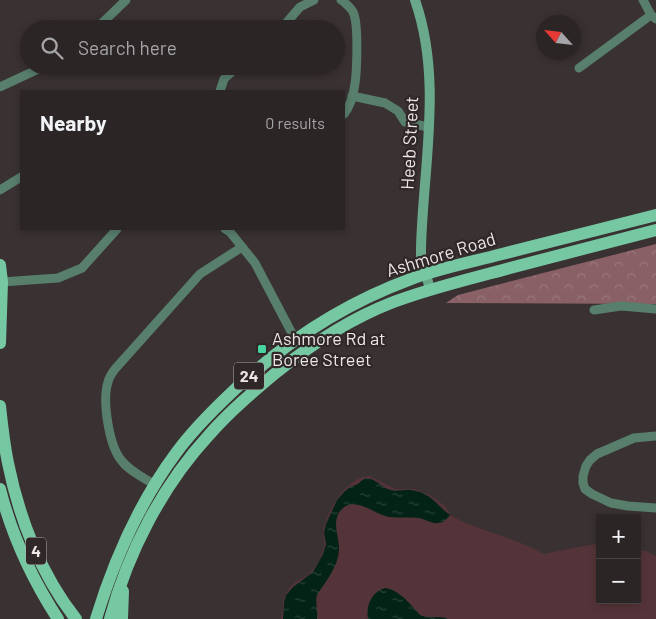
<!DOCTYPE html>
<html lang="en">
<head>
<meta charset="utf-8">
<style>
  body { margin:0; font-family:Barlow,sans-serif; background:#373132; color:#f1f3f6 }
  .controls { position:absolute; right:15px; bottom:15px; display:grid; overflow:hidden; border-radius:0px; box-shadow:0 2px 8px #0003 }
  .controls button { width:45px; height:45px; display:grid; place-items:center; padding:0; border:0; border-bottom:1px solid #474243; background:#2b2526; color:#f1f3f6; font:25px sans-serif }
  .compass { position:absolute; left:536px; top:15px; width:45px; height:45px; border-radius:50%; background:#2b2526; box-shadow:0 2px 8px #0003; rotate:297deg }
  .list { margin:0; padding:0; list-style:none }
  h2 { display:flex; justify-content:space-between; align-items:center; height:65px; margin:0; padding:0 20px; font-size:21px }
  h2 small { font-size:16px; font-weight:400; color:#a6a5a7 }
  .icon { flex:none; width:28px; height:28px; fill:none; stroke:currentColor; stroke-width:2; stroke-linecap:round; stroke-linejoin:round }
  .map { position:relative; flex:none; width:656px; height:619px; overflow:hidden }
  .search { position:absolute; background:#2b2526; box-shadow:0 2px 8px #0003; left:20px; top:20px; width:325px; height:55px; display:flex; align-items:center; gap:12px; box-sizing:border-box; padding:0 18px; border-radius:28px; color:#a6a5a7; font-size:19px }
  .panel { position:absolute; background:#2b2526; box-shadow:0 2px 8px #0003; left:20px; top:90px; width:325px; height:140px; border-radius:0px }
  .map>svg:first-child { display:block }
  .green { fill:#553439 }
  .forest { fill:url(#forest-crowns) }
  .water { fill:url(#water-ripples) }
  .lines { fill:none; stroke-linecap:round; stroke-linejoin:round }
  .street { stroke:#587e6c; stroke-width:9 }
  .secondary { stroke:#69a88b; stroke-width:10 }
  .primary { stroke:#76c8a3; stroke-width:12 }
  .poi-dot { fill:#47d49e; stroke:#2f2728; stroke-width:2 }
  .labels { text-anchor:middle; stroke-width:4.5; stroke-linejoin:round; paint-order:stroke }
  .shield { fill:#2f2728; stroke:#b3adae; stroke-width:1 }
  .shield-label { font-size:16px; font-weight:bold; fill:#ece6e7 }
  .street-label { font-size:18px; fill:#ece6e7; stroke:#2f2728 }
  .poi-label { font-size:18px; fill:#ece6e7; stroke:#2f2728; text-anchor:start }
</style>
</head>
<body>
<div class="map">
<svg width="656" height="619" viewBox="0 0 656 619">
  <defs>
    <pattern id="forest-crowns" width="20" height="18" patternUnits="userSpaceOnUse" patternTransform="scale(1.25)"><rect width="20" height="18" fill="#896065"/><path d="M2 6a3 3 0 1 1 6 0M12 15a3 3 0 1 1 6 0" fill="none" stroke="#9a777b"/></pattern>
    <pattern id="water-ripples" width="26" height="14" patternUnits="userSpaceOnUse" patternTransform="scale(1.25)"><rect width="26" height="14" fill="#042317"/><path d="M2 4q2-2 4 0t4 0M15 11q2-2 4 0t4 0" fill="none" stroke="#294339"/></pattern>
  </defs>
  <rect width="100%" height="100%" fill="#393132"/>
  <path class="green" d="M 369,476 L 395,489 L 414,489 L 430,495 L 445,506 L 450,515 L 465,523 L 521,543 L 544,554 L 589,545 L 600,544 L 600,600 L 637,600 L 637,550 L 646,551 L 656,556 L 656,619 L 281,619 C 284,609 281,600 288,590 C 293,582 302,579 309,574 C 314,570 317,563 320,558 C 321,555 323,551 324,547 C 325,541 322,535 324,528 C 329,508 346,478 369,476 Z"/>
  <polygon class="forest" points="656,244 656,304 446,303 458,295"/>
  <g class="water">
    <path d="M 366,478 C 377,479 382,488 391,490 C 397,492 404,489 411,490 C 432,493 435,504 450,515 C 447,519 443,523 438,523 C 432,524 425,519 419,518 C 409,517 399,518 389,517 C 374,514 355,496 342,509 C 330,521 340,537 339,550 C 338,567 326,581 317,595 C 315,603 318,611 317,619 L 283,619 L 284,603 L 286,595 L 293,587 L 313,572 L 323,554 L 326,544 L 324,533 L 326,524 L 337,500 L 344,492 L 350,487 L 358,484 L 361,481 Z"/>
    <path d="M 385,588 C 395,589 405,598 412,606 C 414,608 417,612 420,615 C 428,619 439,615 448,619 L 368,619 C 366,606 371,592 385,588 Z"/>
  </g>
  <g class="lines">
    <g class="street">
      <path d="M 341,0 L 343,1 C 346,4 351,8 353,12 C 359,23 357,76 354,89 C 353,97 349,108 344,114"/>
      <polyline points="643,0 651,15 656,19"/>
      <polyline points="96,29 126,0"/>
      <polyline points="281,29 300,7 314,0"/>
      <polyline points="579,68 651,15"/>
      <polyline points="0,87 45,66"/>
      <polyline points="220,91 224,79 238,66"/>
      <polyline points="352,96 385,103 398,111 405,122 428,127"/>
      <polyline points="0,190 21,177"/>
      <polyline points="225,229 230,232 255,263 295,339"/>
      <polyline points="2,282 58,278 82,268 117,229"/>
      <polyline points="594,310 621,306 656,309"/>
      <polyline points="656,436 634,438 597,454 590,460 586,466 583,476 583,483 585,489 592,494 611,503 628,506 656,508"/>
      <path d="M 155,485 C 144,478 129,471 121,460 C 109,445 102,401 108,382 C 109,377 112,373 115,369 L 200,274 L 242,247"/>
    </g>
    <path class="secondary" d="M 415,0 C 443,80 423,166 421,248 L 421,257 L 430,289"/>
    <g class="primary">
      <polyline points="0,265 2,282 0,343"/>
      <path d="M 0,406 C 2,425 4,444 8,463 C 19,518 41,575 76,619"/>
      <path d="M 0,489 C 12,536 32,579 58,619"/>
      <path d="M 96,619 C 114,560 139,503 176,453 C 192,431 211,412 230,394 C 282,344 343,304 411,279 C 440,268 472,262 502,254 C 553,241 605,228 656,215"/>
      <path d="M 110,619 C 128,552 162,486 209,435 C 230,411 254,391 278,371 C 312,344 350,319 391,303 C 430,288 470,279 510,268 C 559,255 607,243 656,230"/>
      <polyline points="122,619 123,591"/>
    </g>
  </g>
  <rect class="poi-dot" x="257" y="344" width="10" height="10" rx="2.5"/>
  <g class="labels">
    <g class="shield">
      <rect x="234" y="362.5" width="30" height="27" rx="4"/>
      <rect x="26" y="537.5" width="20" height="27" rx="4"/>
    </g>
    <g class="shield-label">
      <text x="249" y="382">24</text>
      <text x="36" y="557">4</text>
    </g>
    <g class="street-label">
      <text transform="translate(410 143) rotate(-87)" y="6">Heeb Street</text>
      <text transform="translate(441 255) rotate(-17)" y="6">Ashmore Road</text>
    </g>
    <g class="poi-label">
      <text x="272" y="345">Ashmore Rd at<tspan x="272" dy="21">Boree Street</tspan></text>
    </g>
  </g>
</svg>
<div class="controls">
<button>+</button>
<button>−</button>
</div>
<svg class="compass" viewBox="-18 -18 36 36"><path d="M0-13l5 13h-10z" fill="#e53935"/><path d="M0 13l5-13h-10z" fill="#a6a5a7"/></svg>
<div class="search"><svg class="icon" aria-label="search" viewBox="0 0 24 24"><circle cx="10" cy="10" r="6"/><path d="M15 15l6 6"/></svg>Search here</div>
<section class="panel">
<h2>Nearby<small>0 results</small></h2>
<ul class="list">
</ul>
</section>
</div>
</body>
</html>
